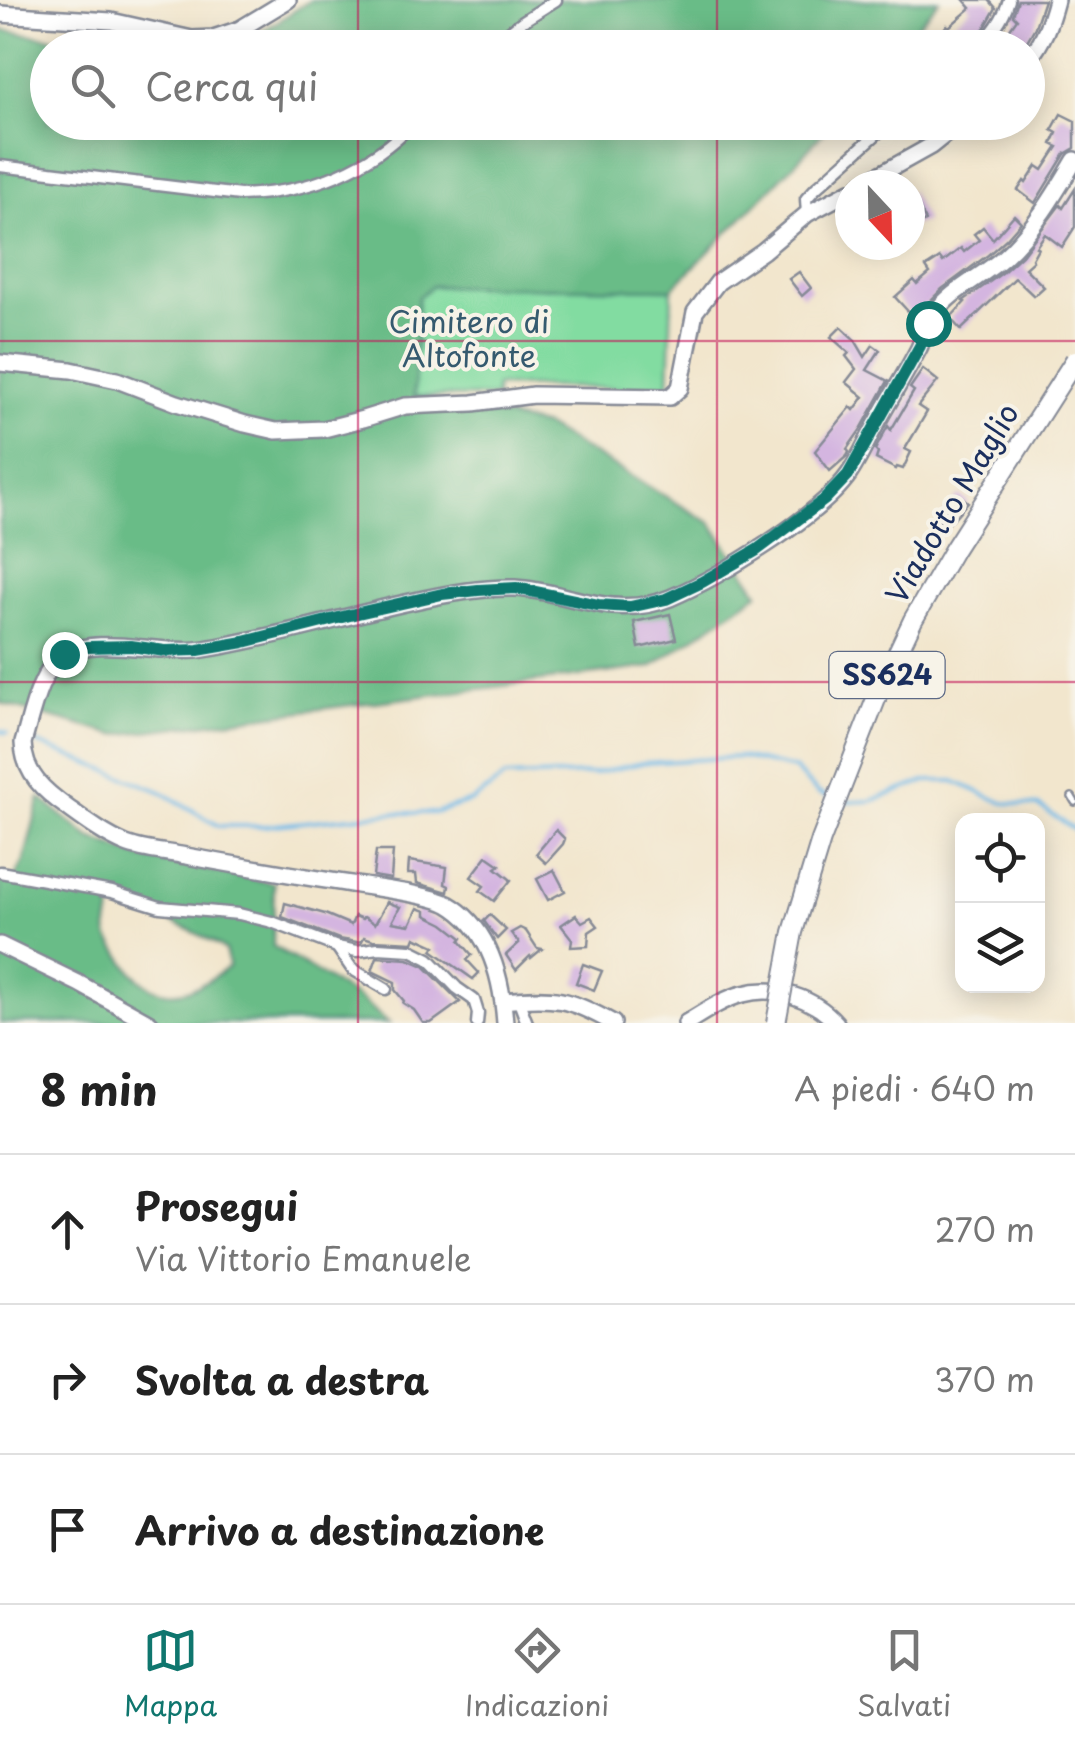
<!DOCTYPE html>
<html lang="it">
<head>
<meta charset="utf-8">
<style>
  body { margin:0; font-family:"Playpen Sans",sans-serif; background:#f2f2f2; color:#222 }
  .controls { position:absolute; right:30px; bottom:30px; display:grid; overflow:hidden; border-radius:20px; box-shadow:0 5px 25px #0003 }
  .controls button { width:90px; height:90px; display:grid; place-items:center; padding:0; border:0; border-bottom:2px solid #e0e0e0; background:#fff; color:#222; font:50px sans-serif }
  .compass { position:absolute; left:835px; top:170px; width:90px; height:90px; border-radius:50%; background:#fff; box-shadow:0 5px 25px #0003; rotate:158deg }
  .stop { position:absolute; width:30px; height:30px; margin:-22px; border:8px solid #0f766e; border-radius:50%; background:#fff }
  .stop.end { background:#0f766e; border-color:#fff; box-shadow:0 2px 10px #0008 }
  .list { margin:0; padding:0; list-style:none }
  h2 { display:flex; justify-content:space-between; align-items:center; height:130px; margin:0; padding:0 40px; font-size:42px }
  h2 small { font-size:32px; font-weight:400; color:#767676 }
  .list li { display:grid; grid-template-columns:65px 1fr auto; gap:30px; align-items:center; box-sizing:border-box; height:150px; padding:0 40px; border-top:2px solid #e0e0e0 }
  .list b { display:block; font-size:38px; white-space:nowrap }
  .list p { margin:0; font-size:32px; white-space:nowrap; color:#767676 }
  .list em { font-size:32px; font-style:normal; color:#767676 }
  .icon { flex:none; width:55px; height:55px; fill:none; stroke:currentColor; stroke-width:2; stroke-linecap:round; stroke-linejoin:round }
  .map { position:relative; flex:none; width:1075px; height:1023px; overflow:hidden }
  .search { position:absolute; background:#fff; box-shadow:0 5px 25px #0003; left:30px; right:30px; top:30px; height:110px; display:flex; align-items:center; gap:25px; box-sizing:border-box; padding:0 35px; border-radius:55px; color:#767676; font-size:38px }
  .sheet { height:580px; background:#fff }
  nav { display:flex; justify-content:space-around; align-items:center; box-sizing:border-box; height:140px; border-top:2px solid #e0e0e0; background:#fff; font-size:28px; color:#767676 }
  nav a { display:grid; justify-items:center; gap:5px }
  nav .on { color:#0f766e }
  .map>svg:first-child { display:block }
  .green { fill:#82dca1; stroke:#4e8680; stroke-width:2.5 }
  .forest { fill:#69bc87; stroke:#427672; stroke-width:2.5; fill-rule:evenodd }
  .lines { fill:none; stroke-linecap:round; stroke-linejoin:round }
  .stream { stroke:#6eb9e7; stroke-width:4 }
  .building { fill:#d4b5e0 }
  .lane-casing { stroke:#868a96; stroke-width:10 }
  .street-casing { stroke:#868a96; stroke-width:15 }
  .secondary-casing { stroke:#868a96; stroke-width:20 }
  .lane { stroke:#fff; stroke-width:5 }
  .street { stroke:#fff; stroke-width:10 }
  .secondary { stroke:#fff; stroke-width:15 }
  .primary-bridge-casing { stroke:#868a96; stroke-width:22; stroke-linecap:butt }
  .primary-bridge { stroke:#fff; stroke-width:18 }
  .route { stroke:#0f766e; stroke-width:12 }
  .grid { fill:none; stroke:#c2185b; stroke-width:2.5; stroke-opacity:0.55 }
  .labels { text-anchor:middle; stroke-width:8; stroke-linejoin:round; paint-order:stroke }
  .shield { fill:#f7f3e8; stroke:#5d6a87; stroke-width:2.5 }
  .shield-label { font-size:28px; font-weight:bold; fill:#1b2f5e }
  .park-label { font-size:30px; fill:#355a6f; stroke:#f7f3e8 }
  .street-label { font-size:30px; fill:#1b2f5e; stroke:#f7f3e8 }
</style>
</head>
<body>
<div class="map">
<svg width="1075" height="1023" viewBox="0 0 1075 1023">
  <rect width="100%" height="100%" fill="#f7f3e8"/>
  <filter id="ink" filterUnits="userSpaceOnUse"><feTurbulence type="fractalNoise" baseFrequency=".01" numOctaves="2"/><feDisplacementMap in="SourceGraphic" scale="20" xChannelSelector="R" yChannelSelector="G"/><feConvolveMatrix kernelMatrix="1 2 1 2 8 2 1 2 1" color-interpolation-filters="sRGB"/></filter>
  <filter id="wash" filterUnits="userSpaceOnUse"><feTurbulence type="fractalNoise" baseFrequency=".0048" numOctaves="4" result="noise"/><feDisplacementMap in="SourceGraphic" scale="40" xChannelSelector="R" yChannelSelector="G"/><feGaussianBlur stdDeviation="2.25" result="paint"/><feColorMatrix in="noise" values="0 0 0 0 0 0 0 0 0 0 0 0 0 0 0 0 0 1.4 0 .05"/><feComposite in="paint" operator="in"/></filter>
  <g filter="url(#wash)">
    <rect width="100%" height="100%" fill="#f2e6cd"/>
    <polygon class="green" points="432,286 672,289 669,389 496,386 496,397 414,396 418,297"/>
    <g class="forest">
      <polygon points="311,0 939,0 899,47 229,48 249,40"/>
      <polygon points="0,30 111,47 48,48 48,122 832,123 785,174 672,289 432,286 418,297 414,396 545,426 711,523 759,593 651,667 115,735 0,703"/>
      <path d="M 40,798 L 90,838 L 143,858 L 274,883 L 273,946 L 360,999 L 389,1023 L 0,1023 L 0,878 L 14,880 L 24,861 ZM 113,904 C 152,913 191,927 225,950 L 229,966 C 188,1000 152,1006 121,956 C 118,951 110,942 108,936 C 106,927 111,912 113,904 Z"/>
    </g>
    <g class="lines">
      <g class="stream">
        <polyline points="0,731 7,733"/>
        <polyline points="36,743 160,791 219,826 264,826 391,813 434,813 472,801 505,777 591,774 642,763 741,757 794,769 818,793 829,797"/>
        <polyline points="842,802 871,801 926,781 954,781 1003,803 1039,806 1075,830"/>
      </g>
    </g>
    <g id="blocks">
      <g class="building">
        <polygon points="964,0 989,0 996,8 985,27 969,44 969,48 932,48 941,40 938,36 947,25 949,27 971,8"/>
        <polygon points="1018,0 1044,0 1035,27 1023,48 996,48 1017,19 1013,15"/>
        <polygon points="1061,114 1075,121 1075,148 1065,154 1035,203 1018,190 1024,181 1026,183 1037,166 1043,170 1058,147 1052,144 1057,133 1052,130"/>
        <polygon points="919,122 942,122 919,140"/>
        <polygon points="1075,189 1075,227 1062,247 1045,234 1036,247 1038,248 1032,259 1033,261 1025,268 1044,287 1034,296 1015,278 961,330 950,318 965,302 963,301 1002,273 1022,255 1060,205 1063,208"/>
        <polygon points="910,190 926,221 910,226"/>
        <polygon points="1014,215 1021,222 1006,239 988,255 942,289 925,306 916,320 895,297 914,280 917,284 930,273 926,267 940,258 943,262 961,248 964,252 979,240 974,234 983,227 993,239"/>
        <polygon points="799,272 811,288 802,296 789,279"/>
        <polygon points="841,327 855,340 865,357 873,345 880,350 867,370 888,381 861,429 847,449 849,452 847,456 830,471 815,451 851,407 854,410 864,397 846,382 856,369 846,356 849,353 831,337"/>
        <polygon points="923,369 938,381 918,406 927,412 905,449 911,452 903,469 897,467 896,469 876,459 878,453 875,450 888,426 891,430 914,391 910,388"/>
        <polygon points="959,495 968,502 945,528 939,519"/>
        <polygon points="670,614 676,639 639,648 634,622"/>
        <polygon points="556,830 565,839 563,844 546,863 536,854"/>
        <polygon points="376,851 393,851 391,879 373,876"/>
        <polygon points="487,856 500,865 496,868 511,880 494,901 480,891 484,886 471,877"/>
        <polygon points="409,861 447,867 445,884 449,886 448,892 417,883 416,874 408,874"/>
        <polygon points="554,870 565,891 548,900 537,879"/>
        <polygon points="387,902 400,907 392,922 410,925 418,908 426,911 426,915 444,924 462,938 460,941 472,955 467,960 479,973 473,979 432,950 435,946 415,937 413,942 373,940 364,937 362,941 357,942 339,939 282,917 285,903 325,914 351,925 355,916 362,919 364,917 375,924"/>
        <polygon points="490,915 506,930 497,939 484,921"/>
        <polygon points="576,915 582,922 591,917 598,926 589,932 588,946 571,947 572,939 561,925"/>
        <polygon points="520,928 526,931 537,948 542,949 531,958 530,956 516,970 506,955 519,943 511,933"/>
        <polygon points="377,957 408,959 424,966 460,1002 431,1023 423,1023 414,1010 403,1003 404,1001 395,990 395,982 372,971"/>
        <polygon points="583,964 602,971 594,990 576,983"/>
      </g>
    </g>
  </g>
  <g filter="url(#ink)">
    <use href="#blocks" fill-opacity="0" stroke="#868a96" stroke-width="2.5"/>
    <g class="lines">
      <defs>
        <polyline id="lane" points="1072,797 1075,802"/>
        <g id="street">
          <polyline points="488,48 523,21 556,0"/>
          <path d="M 978,48 C 992,33 1003,20 1009,0"/>
          <path d="M 0,166 L 240,195 C 307,193 367,171 414,122"/>
          <polyline points="807,214 806,199 816,188 890,122"/>
          <polyline points="0,872 112,892 160,907 239,914 272,922 337,947 357,951 378,948 411,950 429,959 457,988 474,1000 478,1013 477,1023"/>
          <polyline points="337,947 352,969 386,989"/>
          <polyline points="518,999 527,1023"/>
        </g>
        <g id="secondary">
          <polyline points="0,14 111,21 192,39 213,38 240,29 288,0"/>
          <path d="M 1028,60 C 1043,42 1050,23 1056,0"/>
          <polyline points="861,185 931,146 961,122"/>
          <polyline points="0,363 71,370 117,380 177,403 245,424 276,431 324,429 363,419 405,406 473,403 533,395 670,397 680,388 695,312 718,282 763,251 807,214 850,191"/>
          <polyline points="0,945 78,983 150,1023"/>
          <path d="M 503,1001 C 554,996 569,998 613,1023"/>
          <path d="M 505,1023 C 502,979 490,928 448,904 C 429,894 374,888 351,884 C 296,876 241,866 186,856 C 167,852 144,851 126,844 C 106,836 86,821 68,808 C 44,791 24,774 23,743 C 31,717 39,671 63,655 C 96,634 164,656 204,649 C 274,638 341,617 410,602 C 444,594 480,587 515,588 C 569,591 613,621 670,598 C 719,577 819,517 849,474 C 860,458 868,438 878,421 C 891,397 906,373 919,348 C 924,337 926,325 934,314 C 952,289 982,277 1004,257 C 1033,231 1055,194 1075,160"/>
          <path d="M 686,1023 C 704,1012 723,999 743,994 C 776,985 814,998 836,1023"/>
        </g>
      </defs>
      <use href="#lane" class="lane-casing"/>
      <use href="#street" class="street-casing"/>
      <use href="#secondary" class="secondary-casing"/>
      <use href="#lane" class="lane"/>
      <use href="#street" class="street"/>
      <use href="#secondary" class="secondary"/>
      <defs>
        <polyline id="primary-bridge" points="776,1023 793,932 821,840 878,694 913,620 954,549 1075,360"/>
      </defs>
      <use href="#primary-bridge" class="primary-bridge-casing"/>
      <use href="#primary-bridge" class="primary-bridge"/>
    </g>
  </g>
  <g class="lines" filter="url(#ink)">
    <polyline class="route" points="64,654 87,647 131,646 165,651 198,650 244,642 358,613 442,594 478,590 516,588 598,605 630,607 666,599 702,582 757,550 824,500 848,475 920,346 928,323"/>
  </g>
  <path class="grid" d="M 358,0 L 358,48M 717,0 L 717,48M 358,122 L 358,1023M 717,122 L 717,1023M 0,341 L 1075,341M 0,682 L 1075,682"/>
  <g class="labels">
    <rect class="shield" x="829.5" y="652" width="115" height="46" rx="8"/>
    <g class="shield-label">
      <text x="887" y="685">SS624</text>
    </g>
    <g class="park-label">
      <text x="469" y="333">Cimitero di<tspan x="469" dy="34">Altofonte</tspan></text>
    </g>
    <g class="street-label">
      <text transform="translate(953 504) rotate(-59)" y="10">Viadotto Maglio</text>
    </g>
  </g>
</svg>
<div class="controls">
<button><svg class="icon" aria-label="locate" viewBox="0 0 24 24"><circle cx="12" cy="12" r="6"/><path d="M12 2v4M12 18v4M2 12h4M18 12h4"/></svg></button>
<button><svg class="icon" aria-label="layers" viewBox="0 0 24 24"><path d="M12 4l9 5-9 5-9-5zM3 14l9 5 9-5"/></svg></button>
</div>
<svg class="compass" viewBox="-18 -18 36 36"><path d="M0-13l5 13h-10z" fill="#e53935"/><path d="M0 13l5-13h-10z" fill="#767676"/></svg>
<div class="stop" style="left:928px;top:323px"></div>
<div class="stop end" style="left:64px;top:654px"></div>
<div class="search"><svg class="icon" aria-label="search" viewBox="0 0 24 24"><circle cx="10" cy="10" r="6"/><path d="M15 15l6 6"/></svg>Cerca qui</div>
</div>
<section class="sheet">
<h2>8 min<small>A piedi · 640 m</small></h2>
<ul class="list">
<li><svg class="icon" aria-label="ahead" viewBox="0 0 24 24"><path d="M12 20V5M6 11l6-6 6 6"/></svg><div><b>Prosegui</b><p>Via Vittorio Emanuele</p></div><em>270 m</em></li>
<li><svg class="icon" aria-label="right" viewBox="0 0 24 24"><path d="M7 20v-9h11M14 6l5 5-5 5"/></svg><div><b>Svolta a destra</b></div><em>370 m</em></li>
<li><svg class="icon" aria-label="arrive" viewBox="0 0 24 24"><path d="M6 21V4h12l-3 4 3 4H6"/></svg><div><b>Arrivo a destinazione</b></div></li>
</ul>
</section>
<nav>
<a class="on"><svg class="icon" aria-label="map" viewBox="0 0 24 24"><path d="M3 6l6-2 6 2 6-2v14l-6 2-6-2-6 2zM9 4v14M15 6v14"/></svg>Mappa</a>
<a><svg class="icon" aria-label="directions" viewBox="0 0 24 24"><path d="M12 3l9 9-9 9-9-9zM9 14v-3h6M13 9l2 2-2 2"/></svg>Indicazioni</a>
<a><svg class="icon" aria-label="saved" viewBox="0 0 24 24"><path d="M7 4h10v16l-5-4-5 4z"/></svg>Salvati</a>
</nav>
</body>
</html>
